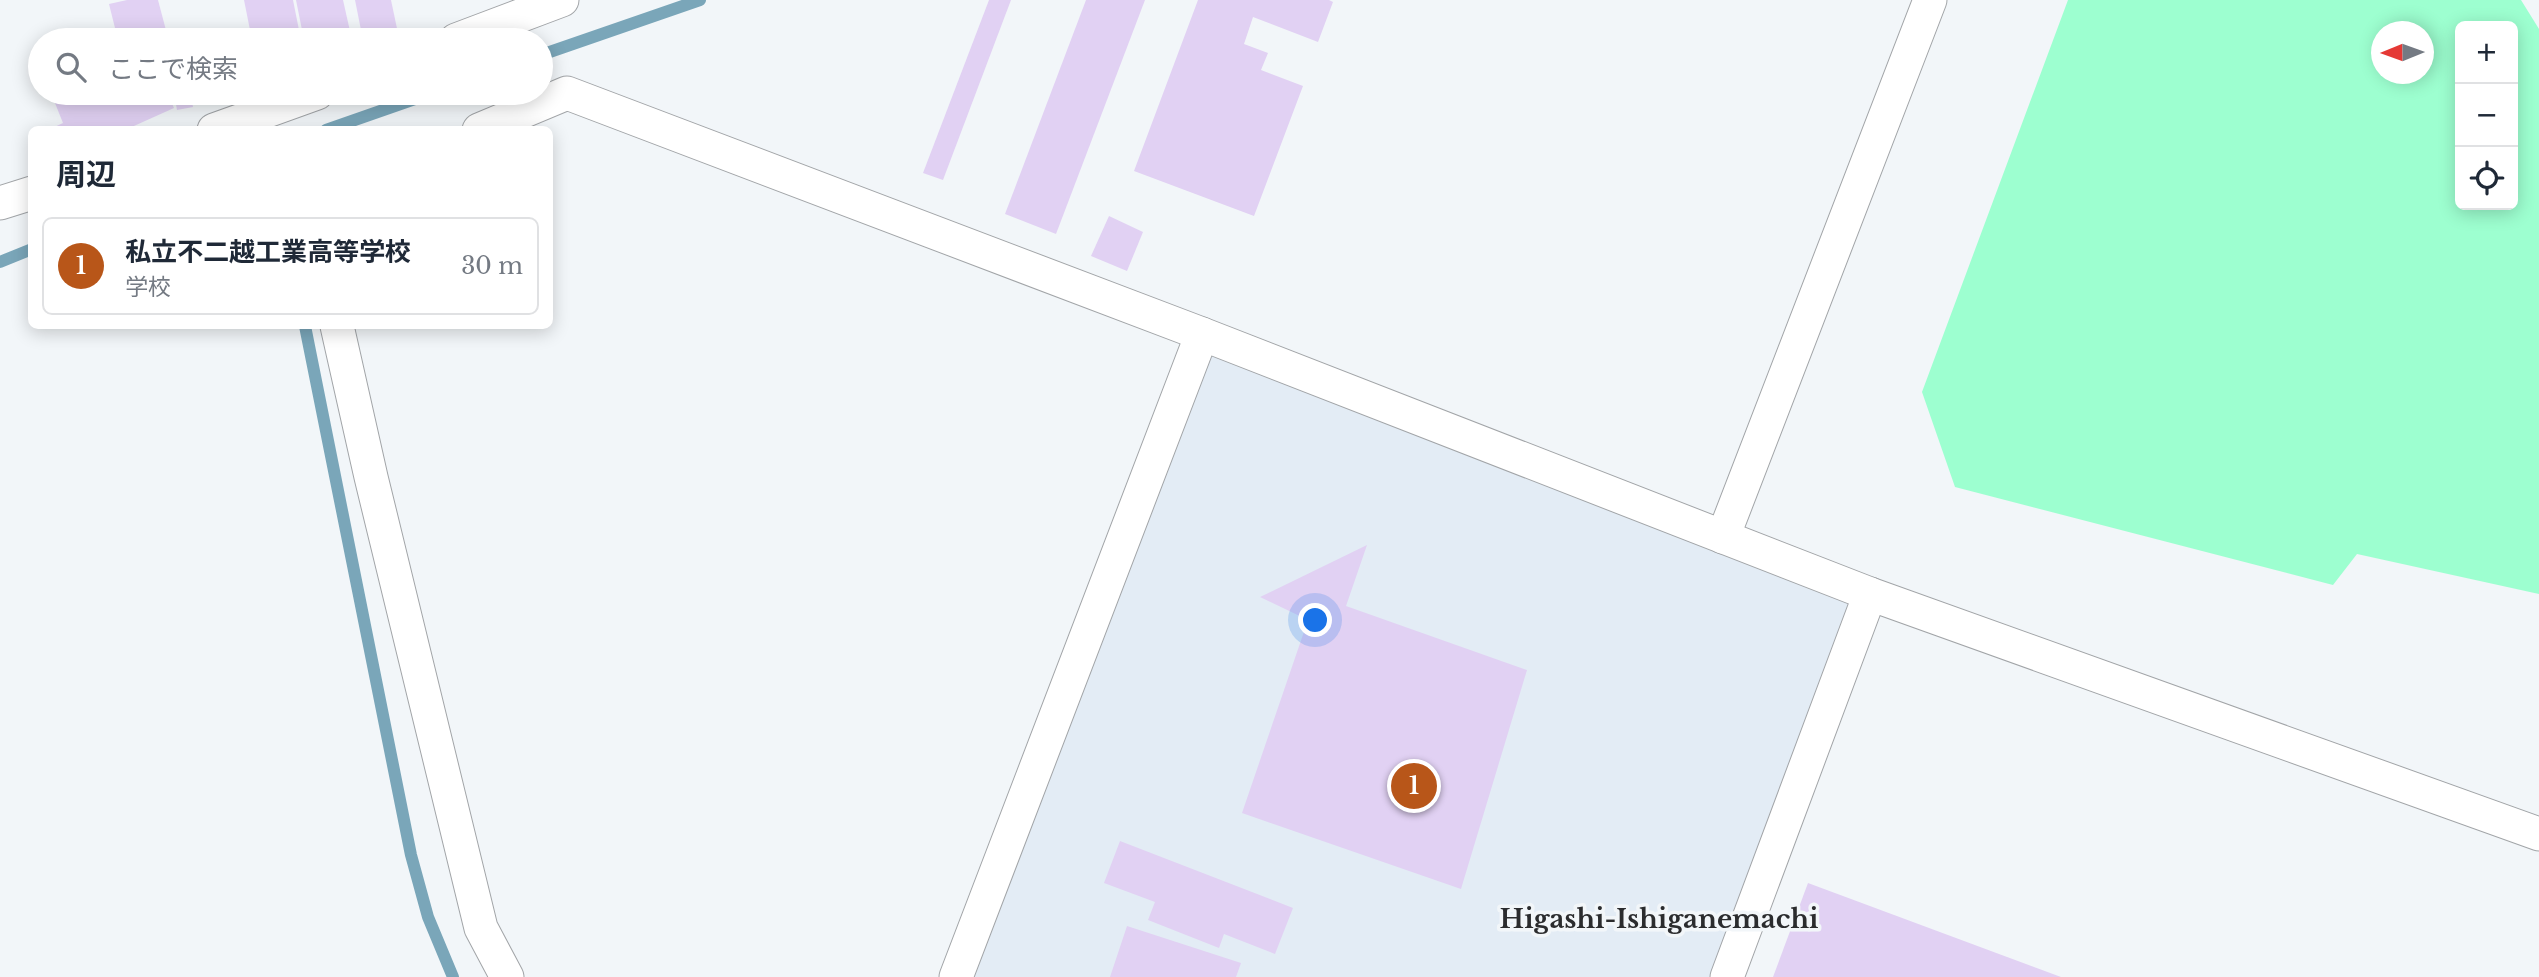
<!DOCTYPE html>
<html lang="ja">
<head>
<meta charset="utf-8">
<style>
  body { margin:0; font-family:"Libre Baskerville","Noto Sans JP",serif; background:#f6f6f7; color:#1f2937 }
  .controls { position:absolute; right:21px; top:21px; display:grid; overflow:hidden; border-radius:10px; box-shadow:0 4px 18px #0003 }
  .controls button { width:63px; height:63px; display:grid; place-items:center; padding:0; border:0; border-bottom:2px solid #e0e1e3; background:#fff; color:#1f2937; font:35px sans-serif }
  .compass { position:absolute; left:2371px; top:21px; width:63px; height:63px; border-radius:50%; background:#fff; box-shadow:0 4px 18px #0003; rotate:269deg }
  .you { position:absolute; left:1316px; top:621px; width:24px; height:24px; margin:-18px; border:5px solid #fff; border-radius:50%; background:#1a73e8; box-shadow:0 0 0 10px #1a73e833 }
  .badge { display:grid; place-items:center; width:46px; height:46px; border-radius:50%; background:#b85619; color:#fff; font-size:23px; font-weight:700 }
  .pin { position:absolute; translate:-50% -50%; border:4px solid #fff; box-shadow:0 2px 7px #0006 }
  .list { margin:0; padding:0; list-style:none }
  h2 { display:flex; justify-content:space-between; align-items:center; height:91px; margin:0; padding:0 28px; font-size:30px }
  h2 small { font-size:23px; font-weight:400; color:#747a83 }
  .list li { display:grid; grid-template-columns:46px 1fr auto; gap:21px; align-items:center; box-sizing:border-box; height:98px; margin:0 14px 14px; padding:0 14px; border:2px solid #e0e1e3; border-radius:10px }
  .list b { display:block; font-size:26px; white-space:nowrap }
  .list p { margin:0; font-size:23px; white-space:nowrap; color:#747a83 }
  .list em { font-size:23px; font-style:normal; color:#747a83 }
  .icon { flex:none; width:38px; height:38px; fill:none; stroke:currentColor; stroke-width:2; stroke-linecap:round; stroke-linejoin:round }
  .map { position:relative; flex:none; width:2539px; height:977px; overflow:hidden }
  .search { position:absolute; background:#fff; box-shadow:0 4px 18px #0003; left:28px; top:28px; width:525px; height:77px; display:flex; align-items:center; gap:18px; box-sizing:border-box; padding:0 24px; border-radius:38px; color:#747a83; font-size:26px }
  .panel { position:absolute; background:#fff; box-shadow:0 4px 18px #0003; left:28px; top:126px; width:525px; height:203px; border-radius:10px }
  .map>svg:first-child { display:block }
  .built { fill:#e3ecf5 }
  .green { fill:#9dffd0; fill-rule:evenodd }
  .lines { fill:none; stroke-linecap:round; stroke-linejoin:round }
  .stream { stroke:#7aa6b9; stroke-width:12 }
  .building { fill:#e1d1f3 }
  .minor-casing { stroke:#a2a5a8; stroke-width:35 }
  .minor { stroke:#fff; stroke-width:33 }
  .labels { text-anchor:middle; stroke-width:7; stroke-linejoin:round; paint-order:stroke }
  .neighbourhood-label { font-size:26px; font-weight:bold; fill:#2b2c2e; stroke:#f2f6f9 }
</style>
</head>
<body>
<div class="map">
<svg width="2539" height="977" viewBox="0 0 2539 977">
  <rect width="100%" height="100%" fill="#f2f6f9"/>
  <polygon class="built" points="1202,334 1870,594 1727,977 956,977"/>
  <path class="green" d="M 2068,0 L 2521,0 L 2539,29 L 2539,594 L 2357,554 L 2333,585 L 1955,487 L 1922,392 ZM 2460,26 L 2513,26 L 2513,205 L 2460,205 ZM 2382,32 L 2424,32 L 2424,74 L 2382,74 Z"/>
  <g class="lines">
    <g class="stream">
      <polyline points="541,55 700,0"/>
      <polyline points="326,130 432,93"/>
      <polyline points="0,262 32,249"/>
      <polyline points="305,326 411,855 428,917 453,977"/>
    </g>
  </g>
  <g class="building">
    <polygon points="127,0 158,0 167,34 142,40 118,40 109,4"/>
    <polygon points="244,0 293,0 301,40 252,40"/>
    <polygon points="296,0 343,0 352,40 304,40"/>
    <polygon points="355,0 391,0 399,38 363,40"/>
    <polygon points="989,0 1011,0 943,180 923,173"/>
    <polygon points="1086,0 1145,0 1056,234 1005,214"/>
    <polygon points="1198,0 1329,0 1333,2 1318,42 1253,17 1244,44 1268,53 1261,70 1303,86 1254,216 1134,171"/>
    <polygon points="51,93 105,93 109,103 132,93 167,93 174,108 125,130 48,130 63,123"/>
    <polygon points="174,93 190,93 193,107 177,110"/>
    <polygon points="1109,216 1143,232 1127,271 1091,256"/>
    <polygon points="1367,545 1346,606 1527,670 1461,889 1242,813 1308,620 1260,597"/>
    <polygon points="1120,841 1293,908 1275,954 1224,934 1219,948 1148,920 1155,902 1104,883"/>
    <polygon points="1808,883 2061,977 1773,977"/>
    <polygon points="1127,926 1241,963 1236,977 1110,977"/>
  </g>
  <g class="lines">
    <defs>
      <g id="minor">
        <polyline points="456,40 562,0"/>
        <polyline points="214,130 317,93"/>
        <polyline points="479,130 567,93 1202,334 1870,594 2539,834"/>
        <polyline points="0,203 32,193"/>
        <polyline points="337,326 371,477 481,928 507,977"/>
        <polyline points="1723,537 1930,0"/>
        <polyline points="956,977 1202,334"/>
        <polyline points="1727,977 1870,594"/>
      </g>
    </defs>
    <use href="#minor" class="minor-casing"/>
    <use href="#minor" class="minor"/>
  </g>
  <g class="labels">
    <g class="neighbourhood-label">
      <text x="1659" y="928">Higashi-Ishiganemachi</text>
    </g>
  </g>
</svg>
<div class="controls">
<button>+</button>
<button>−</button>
<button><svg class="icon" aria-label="locate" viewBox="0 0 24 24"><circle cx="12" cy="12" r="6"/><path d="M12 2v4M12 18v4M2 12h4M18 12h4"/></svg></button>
</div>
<svg class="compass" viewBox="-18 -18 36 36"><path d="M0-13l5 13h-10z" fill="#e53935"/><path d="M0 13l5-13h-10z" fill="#747a83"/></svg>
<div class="you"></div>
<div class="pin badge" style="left:1414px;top:786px">1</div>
<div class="search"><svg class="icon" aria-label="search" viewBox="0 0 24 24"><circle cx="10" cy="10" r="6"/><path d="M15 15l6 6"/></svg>ここで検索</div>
<section class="panel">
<h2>周辺<small></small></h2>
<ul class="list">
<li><span class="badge">1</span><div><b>私立不二越工業高等学校</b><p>学校</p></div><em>30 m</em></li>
</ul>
</section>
</div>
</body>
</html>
